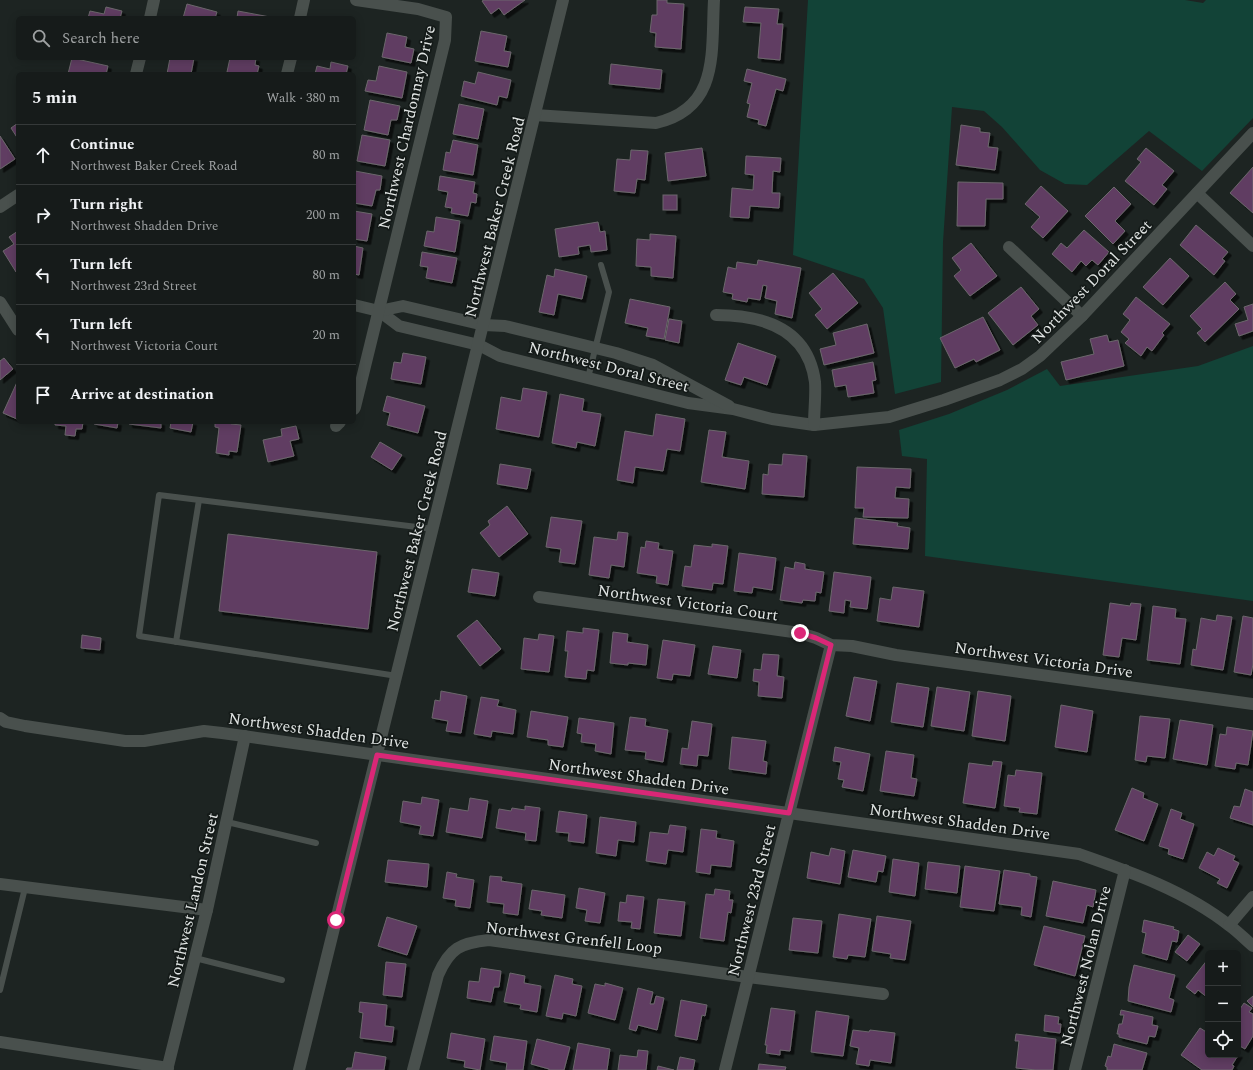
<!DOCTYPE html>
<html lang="en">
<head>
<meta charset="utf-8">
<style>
  body { margin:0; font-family:Spectral,serif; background:#1f2423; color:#f1f3f6 }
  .controls { position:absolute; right:12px; bottom:12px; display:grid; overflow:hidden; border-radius:6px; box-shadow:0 2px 10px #0003 }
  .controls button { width:36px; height:36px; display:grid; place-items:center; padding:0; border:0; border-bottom:1px solid #353939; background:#161b1a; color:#f1f3f6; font:20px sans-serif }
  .stop { position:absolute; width:12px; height:12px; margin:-9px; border:3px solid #db2777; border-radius:50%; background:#fff }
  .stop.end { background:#db2777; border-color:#fff; box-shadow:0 1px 4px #0008 }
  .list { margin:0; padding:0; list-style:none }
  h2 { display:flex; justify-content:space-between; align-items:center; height:52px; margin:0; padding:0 16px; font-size:17px }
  h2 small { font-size:13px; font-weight:400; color:#9ea1a2 }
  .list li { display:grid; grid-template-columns:26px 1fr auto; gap:12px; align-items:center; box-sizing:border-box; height:60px; padding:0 16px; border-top:1px solid #353939 }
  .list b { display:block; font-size:15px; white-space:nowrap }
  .list p { margin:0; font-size:13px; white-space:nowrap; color:#9ea1a2 }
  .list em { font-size:13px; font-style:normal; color:#9ea1a2 }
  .icon { flex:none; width:22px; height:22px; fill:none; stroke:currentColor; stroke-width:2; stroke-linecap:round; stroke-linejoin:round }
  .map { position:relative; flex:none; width:1253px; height:1070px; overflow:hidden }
  .search { position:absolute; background:#161b1a; box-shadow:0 2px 10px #0003; left:16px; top:16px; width:340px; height:44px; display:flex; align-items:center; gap:10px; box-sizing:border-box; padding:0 14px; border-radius:6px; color:#9ea1a2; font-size:15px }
  .panel { position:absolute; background:#161b1a; box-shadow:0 2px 10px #0003; left:16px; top:72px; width:340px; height:352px; border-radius:6px }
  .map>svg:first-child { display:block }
  .green { fill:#124337 }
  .building { fill:#603d62; stroke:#6c676c; filter:url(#shadow) }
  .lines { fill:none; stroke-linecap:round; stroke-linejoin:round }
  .lane { stroke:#49504d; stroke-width:6 }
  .street { stroke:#49504d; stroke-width:12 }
  .secondary { stroke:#49504d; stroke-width:12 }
  .route { stroke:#db2777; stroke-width:5 }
  .labels { text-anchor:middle; stroke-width:3.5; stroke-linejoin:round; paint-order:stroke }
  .street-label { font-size:16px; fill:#e1e5e4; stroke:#141a18 }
</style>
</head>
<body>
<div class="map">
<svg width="1253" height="1070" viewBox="0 0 1253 1070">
  <defs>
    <filter id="shadow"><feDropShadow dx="3.5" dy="3.5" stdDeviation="0" flood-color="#0009"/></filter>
  </defs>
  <rect width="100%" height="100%" fill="#1d2422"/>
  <g class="green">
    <polygon points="808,0 1185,0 1203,3 1206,0 1253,0 1253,118 1202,171 1149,131 1087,185 1065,184 1040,170 1002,127 984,111 952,107 943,242 941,382 895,394 883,308 864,279 793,255"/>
    <polygon points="1253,346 1253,601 925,556 927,459 902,456 899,430 949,414 1007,390 1047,369 1060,386 1198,366"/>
  </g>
  <g class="building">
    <polygon points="484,0 525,0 504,15 499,8 491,14 482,1"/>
    <polygon points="657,0 667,0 667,3 684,4 681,49 655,47 656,33 650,32 652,15 657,15"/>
    <polygon points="187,4 217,12 215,18 183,18"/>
    <polygon points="106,7 122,11 120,18 88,18 90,11 104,14"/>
    <polygon points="745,7 779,9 777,24 783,24 780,60 758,58 761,23 743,22"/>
    <polygon points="238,11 270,17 270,18 237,18"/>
    <polygon points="481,31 507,36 504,51 511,52 508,67 475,61"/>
    <polygon points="387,33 407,37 405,47 414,49 411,63 382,57"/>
    <polygon points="72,58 108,66 106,74 68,74"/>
    <polygon points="170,58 194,58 191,74 167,74"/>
    <polygon points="230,58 256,58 255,65 259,66 257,74 233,74 227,72"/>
    <polygon points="331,62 348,66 346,74 315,74 317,66 330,69"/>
    <polygon points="611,64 662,70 660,89 609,84"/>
    <polygon points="379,66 407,72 402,98 365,91 368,80 376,81"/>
    <polygon points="747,69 786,79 783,91 776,89 766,126 758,124 759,120 747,117 750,104 747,103 752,83 744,81"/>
    <polygon points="478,72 511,80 507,98 499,96 497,105 461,96 464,81 475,84"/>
    <polygon points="370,100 400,106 397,120 391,120 388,135 364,130"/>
    <polygon points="459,104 484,109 478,139 453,134"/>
    <polygon points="18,123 18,139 11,128"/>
    <polygon points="961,125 980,128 980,132 990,133 988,147 998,148 995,170 956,165"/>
    <polygon points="362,135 390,140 385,166 357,161"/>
    <polygon points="0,136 15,159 0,169"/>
    <polygon points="453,140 478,145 473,175 443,170 446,152 450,153"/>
    <polygon points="702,148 706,176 668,181 665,153"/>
    <polygon points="1146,148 1174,171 1162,185 1167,189 1154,205 1125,181 1141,162 1137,159"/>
    <polygon points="631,150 648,151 645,180 637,179 635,193 614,191 617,159 630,160"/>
    <polygon points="746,156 781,158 780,172 773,171 772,193 780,193 779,208 750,206 749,218 730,217 732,188 753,190 754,175 745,174"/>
    <polygon points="1253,167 1253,213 1230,193"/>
    <polygon points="355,171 382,176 380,190 376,190 372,206 354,203"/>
    <polygon points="440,176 475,182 473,193 477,194 476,203 471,202 468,216 451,213 452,208 445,207 448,192 438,190"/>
    <polygon points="958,182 1003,183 1003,199 986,199 985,226 957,226"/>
    <polygon points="1041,186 1068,211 1043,238 1031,227 1040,217 1025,204"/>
    <polygon points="1114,187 1131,204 1115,221 1125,231 1113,244 1085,216"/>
    <rect x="663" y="195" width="14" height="15"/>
    <polygon points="354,211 372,214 367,241 354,239"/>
    <polygon points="436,217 460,221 455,252 424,246 427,231 434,232"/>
    <polygon points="598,222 600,232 605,231 607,250 591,252 590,245 578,247 579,254 559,257 555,229"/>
    <polygon points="1196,225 1228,252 1222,259 1225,261 1214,275 1180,245"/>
    <polygon points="1084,230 1109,252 1098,265 1092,260 1086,266 1081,261 1072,272 1052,254 1061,243 1067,248"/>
    <polygon points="18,231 18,271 16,272 3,251 14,244 9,237"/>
    <polygon points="650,234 676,236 673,278 651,276 651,267 636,266 637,239 650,240"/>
    <polygon points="971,243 997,276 970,296 954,276 961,270 952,258"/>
    <polygon points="354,246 363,248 359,275 354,274"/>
    <polygon points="422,252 457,258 452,283 426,278 428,267 420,266"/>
    <polygon points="1170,258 1189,276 1163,305 1143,287"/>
    <polygon points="758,260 801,268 792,318 775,314 777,301 765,298 767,286 763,285 760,300 748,298 747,302 732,299 733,294 723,292 728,267 736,269 737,262 757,265"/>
    <polygon points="555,269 587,276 582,299 558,294 554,315 539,312 547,275 554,277"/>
    <polygon points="833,273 858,303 827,329 815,315 822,309 809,293"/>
    <polygon points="1225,282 1236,294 1230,300 1239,309 1205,342 1197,333 1202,329 1190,316"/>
    <polygon points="1021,287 1039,309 1031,316 1038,325 1013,345 988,313"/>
    <polygon points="1136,297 1170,324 1162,333 1164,335 1152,351 1147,347 1141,356 1125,343 1129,339 1121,332 1130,320 1123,314"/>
    <polygon points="630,299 670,307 664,339 646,336 648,328 625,323"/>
    <polygon points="1253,304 1253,331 1239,336 1235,324 1248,320 1244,307"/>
    <polygon points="983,317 1000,350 976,362 974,359 955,368 940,338"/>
    <polygon points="669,319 682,321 679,343 665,340"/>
    <polygon points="867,324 874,353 824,365 820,349 836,345 833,333"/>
    <polygon points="1107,335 1109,342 1118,340 1124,366 1066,380 1061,362 1094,354 1090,339"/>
    <polygon points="738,343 776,356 767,385 744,377 741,385 725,380"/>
    <polygon points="403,353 426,357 421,384 391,379 394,362 401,363"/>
    <polygon points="4,358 13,369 0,380 0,361"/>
    <polygon points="873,362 876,380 872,381 874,393 848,397 846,385 835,387 832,370"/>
    <polygon points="18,380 18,416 17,419 3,413"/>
    <polygon points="523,388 547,392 539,437 496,429 501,397 521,401"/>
    <polygon points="560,394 584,399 582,411 601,414 595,446 577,442 576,448 552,443"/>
    <polygon points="387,396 425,406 418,433 387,425 390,413 383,411"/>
    <polygon points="656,414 685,419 680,451 667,449 663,471 635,467 633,483 617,480 625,431 653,436"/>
    <polygon points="55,422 83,422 82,429 76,429 75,436 65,435 66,426 55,425"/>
    <polygon points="94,422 118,422 117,428 94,424"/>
    <polygon points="129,422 161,422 161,428 129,424"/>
    <polygon points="171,422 193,422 191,432 170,428"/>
    <polygon points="215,422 231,422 231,424 241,425 237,452 229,451 229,455 216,453 219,428 215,427"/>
    <polygon points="296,426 299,439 290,441 294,456 268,462 263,440 282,436 281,429"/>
    <polygon points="709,430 726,432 722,457 749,461 745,489 701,482"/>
    <polygon points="380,442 402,455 392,470 371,457"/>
    <polygon points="783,454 807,456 804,497 762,494 763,474 768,475 769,464 782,465"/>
    <polygon points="500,464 531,469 527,489 497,484"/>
    <polygon points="857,467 911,469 910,488 896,487 895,498 909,499 908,518 863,517 864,508 855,508"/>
    <polygon points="507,506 528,534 499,557 480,533 490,525 488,521"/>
    <polygon points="551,517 582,521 575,564 559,562 561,549 546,547"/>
    <polygon points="855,518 898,523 897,526 910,528 908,549 853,544"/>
    <polygon points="618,532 628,533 624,567 611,565 609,578 589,575 594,537 617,540"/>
    <polygon points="228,534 377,552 368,629 219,611"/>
    <polygon points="646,541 659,543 658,549 673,551 668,585 656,583 657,576 637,573 641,547 645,548"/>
    <polygon points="712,544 728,546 723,584 713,583 712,590 682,586 685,566 691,567 694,545 712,547"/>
    <polygon points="739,553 776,558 772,590 753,587 752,593 734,591"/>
    <polygon points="795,562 805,564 805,569 824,572 821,593 816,592 815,601 803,600 802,603 780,600 785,567 794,569"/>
    <polygon points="472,569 499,573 495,596 468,592"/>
    <polygon points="834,572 871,577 867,609 850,607 851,601 845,600 844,613 829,611"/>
    <polygon points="893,587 924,591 919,627 877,621 880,598 891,600"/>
    <polygon points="1110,603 1130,606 1131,603 1141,604 1136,640 1122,638 1119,657 1103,655"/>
    <polygon points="1153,606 1176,609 1175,618 1186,619 1180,664 1147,660"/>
    <polygon points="1217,615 1232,617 1223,670 1191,665 1193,649 1196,650 1201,618 1216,621"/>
    <polygon points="1243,616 1253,618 1253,664 1251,675 1234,672"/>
    <polygon points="477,620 501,649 480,666 457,636"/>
    <polygon points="583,628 599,630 594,671 587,670 586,679 565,677 568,651 565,651 567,631 583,633"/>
    <polygon points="613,632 628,634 627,642 648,645 646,665 628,663 628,665 610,663"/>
    <polygon points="539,634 554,636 549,672 521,669 524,638 538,640"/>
    <polygon points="82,635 101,638 100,650 81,648"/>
    <polygon points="663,640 695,645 690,676 673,674 672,680 657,678"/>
    <polygon points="713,646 741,650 737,678 708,674"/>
    <polygon points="763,654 779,655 777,676 784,677 782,698 758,696 759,682 753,681 754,669 761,670"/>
    <polygon points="854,677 877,681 870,721 846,716"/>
    <polygon points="897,683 929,688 923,727 891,722"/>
    <polygon points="937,687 970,692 964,731 931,726"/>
    <polygon points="441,691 467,696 461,733 446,731 448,721 432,718 435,700 440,701"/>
    <polygon points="978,691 1011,696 1005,741 972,736"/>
    <polygon points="481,697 499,700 497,706 516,710 513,734 492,731 491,737 474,734"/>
    <polygon points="1061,705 1093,711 1087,752 1055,747"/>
    <polygon points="531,711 568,717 563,747 548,745 548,740 527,737"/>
    <polygon points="1140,716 1170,719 1165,758 1147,756 1146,762 1135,760"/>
    <polygon points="630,717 646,719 645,726 668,730 663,762 645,759 646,752 625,750"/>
    <polygon points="579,718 614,723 611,754 595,751 596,744 581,742 582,734 577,733"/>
    <polygon points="1180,720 1213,725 1207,765 1173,759"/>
    <polygon points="692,721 712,724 708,756 698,755 697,766 680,764 682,748 688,749"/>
    <polygon points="1227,727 1253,731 1248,765 1236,763 1235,769 1215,766 1220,734 1226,735"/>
    <polygon points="732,737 766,741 763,761 767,762 766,774 729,769"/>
    <polygon points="835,747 870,754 863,791 842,787 844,780 838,779 841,762 833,761"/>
    <polygon points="886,751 914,755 911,778 917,779 914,796 880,791"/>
    <polygon points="993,761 1002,762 995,808 963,803 969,763 992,766"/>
    <polygon points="1016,770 1042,773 1037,814 1019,812 1020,808 1004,806 1008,775 1015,776"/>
    <polygon points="1132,788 1144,793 1143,798 1158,804 1144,841 1115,830"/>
    <polygon points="1245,789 1253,792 1253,825 1230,818 1234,806 1240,807"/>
    <polygon points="422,797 439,800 433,836 419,834 421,826 400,822 403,801 421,804"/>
    <polygon points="470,798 488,801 482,838 446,832 450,808 468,811"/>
    <polygon points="525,806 540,808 536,841 525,840 526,833 496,828 499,809 511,811 512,808 525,810"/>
    <polygon points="1171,809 1182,813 1180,819 1194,824 1183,859 1168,854 1169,849 1159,846"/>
    <polygon points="559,811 587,815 584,843 568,841 569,833 556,832"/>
    <polygon points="600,817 636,822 634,842 618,840 616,856 596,853"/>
    <polygon points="670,825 686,827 683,852 668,850 666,864 646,861 650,832 668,834"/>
    <polygon points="701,829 717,831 716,838 734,841 731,867 711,865 710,874 696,872"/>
    <polygon points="831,848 845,851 840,884 807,878 811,852 829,856"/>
    <polygon points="1218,848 1235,856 1233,860 1239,863 1227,888 1217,883 1220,879 1199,868 1207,852 1214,856"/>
    <polygon points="853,850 886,856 883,872 878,871 876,882 848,877"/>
    <polygon points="893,859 919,863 915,896 889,892"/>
    <polygon points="388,860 429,864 427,887 385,882"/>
    <polygon points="928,862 960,866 957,893 925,889"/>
    <polygon points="965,866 1000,871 994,911 960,907"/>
    <polygon points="1004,870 1030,874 1030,876 1037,877 1031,917 1021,915 1022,907 999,904"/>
    <polygon points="447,872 457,874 456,877 474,880 470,908 455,906 456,900 443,898"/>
    <polygon points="490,876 502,877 501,881 522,884 518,915 503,913 504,904 487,902"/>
    <polygon points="1053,881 1096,890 1093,907 1087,905 1083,923 1046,916"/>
    <polygon points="579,888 605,893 600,923 585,921 587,910 576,908"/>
    <polygon points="715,889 730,891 729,900 733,900 731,913 728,912 724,941 700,938 706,894 714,895"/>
    <polygon points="532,890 565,895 562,918 541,915 542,911 529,909"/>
    <polygon points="627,895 644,897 640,929 631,928 632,922 618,921 620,902 626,903"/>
    <polygon points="658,899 685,902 681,936 654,933"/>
    <polygon points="839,914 871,919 865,957 848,955 847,959 833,957"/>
    <polygon points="877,916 911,921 905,960 890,958 891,954 872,951"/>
    <polygon points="387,917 417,926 407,955 378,946"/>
    <polygon points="793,918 822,921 818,953 789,950"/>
    <polygon points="1144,920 1174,927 1173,929 1179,931 1177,942 1172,941 1167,960 1142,953 1146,933 1142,932"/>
    <polygon points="1044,926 1085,936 1075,976 1034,965"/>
    <polygon points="1188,935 1200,944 1187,961 1175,952"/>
    <polygon points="1208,959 1208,998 1198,990 1195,994 1186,987"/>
    <polygon points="386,962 406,964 402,997 383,995"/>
    <polygon points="1134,965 1175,975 1169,998 1174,1000 1171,1012 1128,1001 1129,987"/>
    <polygon points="481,968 501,971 499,987 494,987 491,1002 467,998 469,981 479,982"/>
    <polygon points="510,973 525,976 524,983 541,986 537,1012 520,1009 521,1005 504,1002"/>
    <polygon points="555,975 573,979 572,984 582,986 576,1016 563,1013 562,1019 546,1016"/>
    <polygon points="605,983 623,988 615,1020 588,1013 595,984 605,986"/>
    <polygon points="638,988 653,992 650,1004 654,1004 656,996 664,998 657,1030 638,1025 636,1031 629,1029"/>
    <polygon points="1253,996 1253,1007 1247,1001"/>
    <polygon points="681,1000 707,1005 705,1016 702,1015 697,1040 675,1036"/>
    <polygon points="360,1002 387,1005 385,1026 394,1027 392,1042 360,1038 363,1013 359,1012"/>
    <polygon points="1244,1003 1252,1008 1249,1012 1253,1014 1253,1036 1245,1049 1238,1045 1238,1012"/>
    <polygon points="771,1008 795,1011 790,1051 780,1050 780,1055 766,1053 767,1045 765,1045"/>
    <polygon points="1121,1010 1153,1017 1152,1025 1158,1026 1155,1037 1149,1036 1147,1044 1119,1037 1119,1034 1117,1034 1119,1024 1122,1024 1124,1015 1120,1015"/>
    <polygon points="816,1011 849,1016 843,1056 811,1052"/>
    <polygon points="1045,1015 1059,1017 1058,1024 1061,1024 1060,1033 1044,1031"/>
    <polygon points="1200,1028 1208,1033 1208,1055 1239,1054 1232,1065 1234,1066 1232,1070 1202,1070 1181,1055"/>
    <polygon points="853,1030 869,1032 870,1030 895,1033 891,1063 870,1060 869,1066 856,1064 859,1048 850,1046"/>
    <polygon points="451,1033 485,1039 480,1070 464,1067 465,1061 447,1058"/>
    <polygon points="1016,1034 1056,1039 1053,1070 1036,1070 1016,1068 1019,1041 1015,1041"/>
    <polygon points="494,1036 527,1041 523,1070 506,1070 507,1063 490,1060"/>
    <polygon points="537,1039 570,1047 564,1070 549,1070 549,1069 531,1064"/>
    <polygon points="578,1043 610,1049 607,1070 573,1070"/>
    <polygon points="1114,1044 1147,1053 1142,1070 1107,1070 1107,1067 1105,1066 1108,1056 1111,1057"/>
    <polygon points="638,1050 648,1051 646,1070 618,1070 620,1055 637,1057"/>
    <polygon points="355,1052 386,1057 384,1070 346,1070 347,1068 352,1068"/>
    <polygon points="680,1057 695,1060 693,1070 677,1070"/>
    <polygon points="759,1064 786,1067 785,1070 758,1070"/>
    <polygon points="658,1066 674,1070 657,1070"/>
  </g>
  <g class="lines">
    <g class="lane">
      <polyline points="588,378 609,292 601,265"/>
      <polyline points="176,642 199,500"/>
      <polyline points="397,676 139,636 159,495 433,529"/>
      <polyline points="227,822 316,843"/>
      <polyline points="195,958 282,980"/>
      <polyline points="0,990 25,888"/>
    </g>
    <g class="street">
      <polyline points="150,18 154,0"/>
      <polyline points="300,18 304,0"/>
      <polyline points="136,74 140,58"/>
      <polyline points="287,74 291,58"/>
      <path d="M 535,115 L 656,123 C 720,108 711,52 714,0"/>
      <polyline points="1197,193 1253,246"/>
      <polyline points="0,207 18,195"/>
      <polyline points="1009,247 1082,316"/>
      <polyline points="0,302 18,330"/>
      <polyline points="354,305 379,311 399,326 479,345 500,356 688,403 733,409 772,419 814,425 889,417 944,400 1000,380 1022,369 1040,356 1082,316 1253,133"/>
      <polyline points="379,311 403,306 484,325 505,326 616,353 653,365 729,406"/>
      <path d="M 716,315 C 762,315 808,328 815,382 C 816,395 814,411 814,425"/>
      <polyline points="354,409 355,407 445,40 446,17 418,9 356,0"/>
      <polyline points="336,426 340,422"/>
      <polyline points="539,597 800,633 816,638 831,645 852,646 896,655 1253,704"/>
      <path d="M 0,718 L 6,722 L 25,726 L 125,741 L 144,741 L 204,731 L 222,733 L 1079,854 C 1131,872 1186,891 1230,926 C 1238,932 1245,939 1253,946"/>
      <polyline points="0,884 207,910"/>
      <polyline points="1229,925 1253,897"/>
      <polyline points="0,1042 168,1068"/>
      <polyline points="167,1070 207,910 245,736"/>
      <path d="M 413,1070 L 438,975 C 450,948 460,943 489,940 L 748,977 L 883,994"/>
      <polyline points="725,1070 831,645"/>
      <polyline points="1075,1070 1125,870"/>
    </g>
    <polyline class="secondary" points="299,1070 563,0"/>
  </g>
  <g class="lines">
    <polyline class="route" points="336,920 377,755 789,813 831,645 816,638 800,633"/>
  </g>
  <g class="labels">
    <g class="street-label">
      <text transform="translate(406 127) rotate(-77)" y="6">Northwest Chardonnay Drive</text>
      <text transform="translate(494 217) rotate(-76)" y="6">Northwest Baker Creek Road</text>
      <text transform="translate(1091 281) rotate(-46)" y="6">Northwest Doral Street</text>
      <text transform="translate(609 366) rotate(14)" y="6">Northwest Doral Street</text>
      <text transform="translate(416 531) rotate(-76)" y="6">Northwest Baker Creek Road</text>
      <text transform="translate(688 602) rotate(8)" y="6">Northwest Victoria Court</text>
      <text transform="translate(1044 659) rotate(8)" y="6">Northwest Victoria Drive</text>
      <text transform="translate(319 730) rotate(8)" y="6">Northwest Shadden Drive</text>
      <text transform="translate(639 776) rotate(8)" y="6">Northwest Shadden Drive</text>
      <text transform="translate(960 821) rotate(8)" y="6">Northwest Shadden Drive</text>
      <text transform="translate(192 900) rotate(-77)" y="6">Northwest Landon Street</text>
      <text transform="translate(751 900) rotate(-76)" y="6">Northwest 23rd Street</text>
      <text transform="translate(574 937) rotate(7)" y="6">Northwest Grenfell Loop</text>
      <text transform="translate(1085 966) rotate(-76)" y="6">Northwest Nolan Drive</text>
    </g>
  </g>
</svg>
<div class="controls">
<button>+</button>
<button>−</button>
<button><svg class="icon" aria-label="locate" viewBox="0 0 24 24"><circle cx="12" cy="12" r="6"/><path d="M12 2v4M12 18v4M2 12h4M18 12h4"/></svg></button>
</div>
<div class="stop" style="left:336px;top:920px"></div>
<div class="stop end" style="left:800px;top:633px"></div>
<div class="search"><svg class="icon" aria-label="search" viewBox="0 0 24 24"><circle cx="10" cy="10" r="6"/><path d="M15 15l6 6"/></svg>Search here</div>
<section class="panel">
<h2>5 min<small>Walk · 380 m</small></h2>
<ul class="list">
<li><svg class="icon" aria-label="ahead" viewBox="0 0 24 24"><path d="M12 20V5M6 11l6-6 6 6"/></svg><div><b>Continue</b><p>Northwest Baker Creek Road</p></div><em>80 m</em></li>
<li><svg class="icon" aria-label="right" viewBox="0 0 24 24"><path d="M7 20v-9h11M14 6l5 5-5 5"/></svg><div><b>Turn right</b><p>Northwest Shadden Drive</p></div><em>200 m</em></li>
<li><svg class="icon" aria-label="left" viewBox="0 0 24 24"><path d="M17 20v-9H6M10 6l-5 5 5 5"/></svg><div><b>Turn left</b><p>Northwest 23rd Street</p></div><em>80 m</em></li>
<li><svg class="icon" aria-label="left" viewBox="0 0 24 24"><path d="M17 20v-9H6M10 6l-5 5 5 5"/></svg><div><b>Turn left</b><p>Northwest Victoria Court</p></div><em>20 m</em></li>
<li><svg class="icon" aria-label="arrive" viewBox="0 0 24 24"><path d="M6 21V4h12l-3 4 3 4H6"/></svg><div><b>Arrive at destination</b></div></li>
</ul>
</section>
</div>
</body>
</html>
